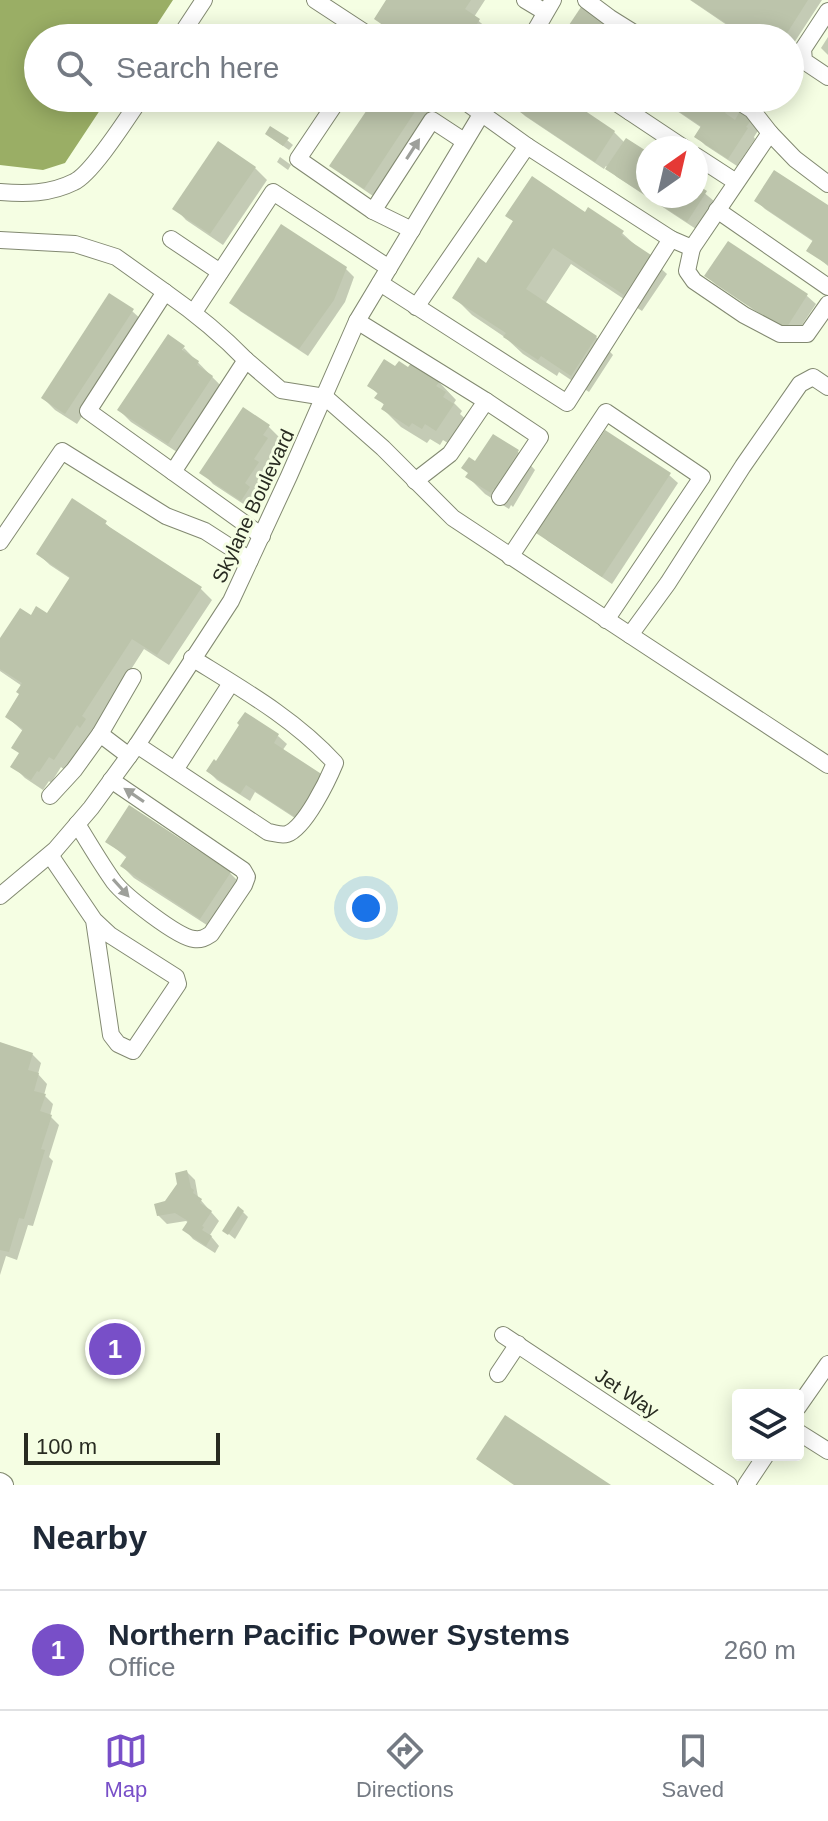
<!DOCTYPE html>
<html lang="en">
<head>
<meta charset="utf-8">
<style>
  body { margin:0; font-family:Helvetica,sans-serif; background:#f2f2f3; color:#1f2937 }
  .controls { position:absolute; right:24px; bottom:24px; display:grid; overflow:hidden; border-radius:8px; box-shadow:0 4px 20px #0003 }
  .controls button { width:72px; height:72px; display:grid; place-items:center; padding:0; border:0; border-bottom:2px solid #e0e1e3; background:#fff; color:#1f2937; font:40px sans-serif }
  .compass { position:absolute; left:636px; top:136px; width:72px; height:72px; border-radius:50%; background:#fff; box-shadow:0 4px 20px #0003; rotate:34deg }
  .scale { position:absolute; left:24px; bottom:20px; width:196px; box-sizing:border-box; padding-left:8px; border:4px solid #282b21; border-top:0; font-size:22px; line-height:28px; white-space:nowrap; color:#282b21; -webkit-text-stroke:6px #f5fee3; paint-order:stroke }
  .you { position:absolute; left:366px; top:908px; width:28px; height:28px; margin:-20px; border:6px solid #fff; border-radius:50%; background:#1a73e8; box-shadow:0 0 0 12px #1a73e833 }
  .badge { display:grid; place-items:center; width:52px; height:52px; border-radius:50%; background:#784fc8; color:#fff; font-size:26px; font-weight:700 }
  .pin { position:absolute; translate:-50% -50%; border:4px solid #fff; box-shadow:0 2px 8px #0006 }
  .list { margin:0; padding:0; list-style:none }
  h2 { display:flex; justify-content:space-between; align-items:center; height:104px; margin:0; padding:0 32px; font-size:34px }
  h2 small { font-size:26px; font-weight:400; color:#747a83 }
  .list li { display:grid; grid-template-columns:52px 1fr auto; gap:24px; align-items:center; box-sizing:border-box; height:120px; padding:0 32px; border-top:2px solid #e0e1e3 }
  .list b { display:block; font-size:30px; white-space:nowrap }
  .list p { margin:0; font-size:26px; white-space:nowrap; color:#747a83 }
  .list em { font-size:26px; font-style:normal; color:#747a83 }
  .icon { flex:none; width:44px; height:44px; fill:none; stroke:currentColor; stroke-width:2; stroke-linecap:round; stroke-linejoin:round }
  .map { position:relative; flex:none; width:828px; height:1485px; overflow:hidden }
  .search { position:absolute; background:#fff; box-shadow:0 4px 20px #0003; left:24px; right:24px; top:24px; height:88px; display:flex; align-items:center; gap:20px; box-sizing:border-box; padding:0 28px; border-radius:44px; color:#747a83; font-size:30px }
  .sheet { height:224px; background:#fff }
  nav { display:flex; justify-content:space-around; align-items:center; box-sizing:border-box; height:112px; border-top:2px solid #e0e1e3; background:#fff; font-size:22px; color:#747a83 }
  nav a { display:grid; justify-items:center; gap:4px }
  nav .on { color:#784fc8 }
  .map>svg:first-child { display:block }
  .water { fill:#9aae65 }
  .shadow { fill:#0003 }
  .building { fill:#bcc4ab }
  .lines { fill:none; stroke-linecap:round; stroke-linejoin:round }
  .minor-casing { stroke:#828971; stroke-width:18 }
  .major-casing { stroke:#828971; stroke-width:22 }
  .minor { stroke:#fff; stroke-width:16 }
  .major { stroke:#fff; stroke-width:20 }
  .oneway { fill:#9ea09b }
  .labels { text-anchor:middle; stroke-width:6; stroke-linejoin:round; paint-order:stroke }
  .street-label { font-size:20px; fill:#282b21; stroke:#f5fee3 }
</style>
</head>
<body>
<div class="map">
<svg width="828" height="1485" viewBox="0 0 828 1485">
  <rect width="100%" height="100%" fill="#f5fee3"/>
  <polygon class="water" points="0,0 173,0 148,38 38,38 38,98 108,98 65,163 43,170 0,165"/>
  <g class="shadow">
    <polygon points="386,0 485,0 474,17 488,29 482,38 401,38 385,27 376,19 388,1"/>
    <polygon points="690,0 822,0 790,49 790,38 774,38 770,35 768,38 746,38"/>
    <polygon points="828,37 828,55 821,48"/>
    <polygon points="377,98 424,98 432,106 373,196 341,174 332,166"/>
    <polygon points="523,98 562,98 614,132 625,143 648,155 648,196 696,196 696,186 714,201 696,229 617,177 606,166 604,169 525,116 517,108"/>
    <polygon points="672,98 722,98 759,129 754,137 755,139 737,166 705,145 697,137 702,128 677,111 669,103"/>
    <polygon points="273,139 287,140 293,145 289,150"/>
    <polygon points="280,157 291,165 288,170 277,162"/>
    <polygon points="255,168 267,180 223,245 186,220 175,208"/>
    <polygon points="757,201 828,208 828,266 809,250 814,242 765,209"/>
    <polygon points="586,214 622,233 667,274 642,311 571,264 545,304 596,337 613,355 589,392 559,372 557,376 523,354 506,338 472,315 454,297 487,266 515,223 508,216"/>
    <polygon points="728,244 807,296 816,304 794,337 715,284 707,276"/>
    <polygon points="345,268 354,277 345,302 308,356 240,311 232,302"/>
    <polygon points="132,311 144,322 77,424 55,410 43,398"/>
    <polygon points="184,348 224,389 180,454 131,422 119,410"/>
    <polygon points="396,369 439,382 456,400 454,403 462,411 460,414 470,423 454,447 443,440 440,445 430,439 427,443 401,427 383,409 385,406 377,397 379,395 369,385"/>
    <polygon points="268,426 280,438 274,447 279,451 265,472 269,476 256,496 261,500 254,511 213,484 202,472"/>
    <polygon points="494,436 518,452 535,470 513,507 511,505 509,509 485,494 468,477"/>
    <polygon points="669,475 678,483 612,584 548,541 539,533"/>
    <polygon points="105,523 117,534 200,588 212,600 169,665 144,649 93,729 96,732 66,771 61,767 51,783 49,781 43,790 25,778 13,766 21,754 24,732 7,717 21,695 22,686 0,671 0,642 31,618 48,616 71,579 50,565 38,554"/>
    <polygon points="278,736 287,744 282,751 324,779 333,787 307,826 255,792 250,801 217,780 208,771"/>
    <polygon points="108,842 230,873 242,885 213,929 134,878 122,866 127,858"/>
    <polygon points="0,1044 32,1054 41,1063 38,1074 47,1084 44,1095 53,1104 50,1116 59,1125 49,1157 53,1161 33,1226 28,1225 17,1260 6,1256 0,1275"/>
    <polygon points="187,1172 195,1180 198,1197 219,1221 210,1235 219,1246 215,1253 193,1239 185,1230 189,1223 186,1221 167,1224 158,1215"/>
    <polygon points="243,1212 248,1217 235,1239 224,1230"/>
  </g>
  <g class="building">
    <polygon points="386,0 471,0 465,9 480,19 468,38 402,38 374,19"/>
    <polygon points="691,0 808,0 784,38 775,38 761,28 754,38 748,38"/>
    <polygon points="583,4 633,38 568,38 563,34"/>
    <polygon points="375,98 424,98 364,189 329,166"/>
    <polygon points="521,98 566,98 615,131 595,162 514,108"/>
    <polygon points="670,98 726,98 732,102 725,113 735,120 740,111 752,119 746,127 748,128 728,159 694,137 701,126 666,103"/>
    <polygon points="270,126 289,138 283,146 265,134"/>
    <polygon points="626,138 648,152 648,196 696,196 696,184 707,191 687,222 605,169"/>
    <polygon points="218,141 256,167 210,234 172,209"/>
    <polygon points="774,170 828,205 828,265 806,251 813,240 754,201"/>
    <polygon points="532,176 585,212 588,207 624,231 621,235 651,255 624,295 553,248 526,289 597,336 571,376 541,356 538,360 503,337 506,333 452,298 478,257 486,263 513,221 505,216"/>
    <polygon points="281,224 347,267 334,300 299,349 229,303"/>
    <polygon points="728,241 808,294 785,330 704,276"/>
    <polygon points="109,293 134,309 65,414 41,398"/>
    <polygon points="168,334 185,346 182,350 199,361 197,365 213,376 168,444 117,410"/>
    <polygon points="384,359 395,366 399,361 408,367 412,362 440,381 436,386 446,392 443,397 454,404 436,431 425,424 422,429 412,423 409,427 381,409 384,404 374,398 378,393 367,386"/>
    <polygon points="243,407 270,425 263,435 268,438 254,459 259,462 245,483 250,487 241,501 199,473"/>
    <polygon points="605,430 671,473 602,577 536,533"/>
    <polygon points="493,434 519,450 495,491 493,489 491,493 465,477 468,473 461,468 469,457 475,461"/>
    <polygon points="72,498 107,521 105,524 202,587 157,655 132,639 82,716 86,719 80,728 77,725 54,760 49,757 39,772 37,771 31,780 10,767 19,753 11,748 23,729 5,717 19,694 16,692 22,683 0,669 0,638 20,608 31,615 36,606 47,613 70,577 36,554"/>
    <polygon points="245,712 279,734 274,743 326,777 298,819 246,785 240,794 206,771 214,759 216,761 239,725 237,723"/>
    <polygon points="129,805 231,872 200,919 120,866 127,856 105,842"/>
    <polygon points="0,1042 33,1053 28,1070 39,1073 34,1091 46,1094 40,1111 52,1115 41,1149 45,1150 24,1219 19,1218 9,1252 0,1250"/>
    <polygon points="187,1170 191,1188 194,1190 193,1193 202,1199 200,1203 212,1211 202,1226 204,1227 202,1230 212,1236 206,1246 182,1230 188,1221 175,1213 157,1216 154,1204 165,1201 177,1184 175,1173"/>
    <polygon points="238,1206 244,1211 228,1235 222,1231"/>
    <polygon points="505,1415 611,1485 514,1485 476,1459"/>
  </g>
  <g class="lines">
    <defs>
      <g id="minor">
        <polyline points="315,0 373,38"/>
        <polyline points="525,0 545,12"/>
        <polyline points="586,0 610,18 642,38"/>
        <polyline points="828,11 803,49 804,61 828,77"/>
        <polyline points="179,38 204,0"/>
        <polyline points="531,38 553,0"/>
        <polyline points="339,98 298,159 373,211 412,230"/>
        <polyline points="609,98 684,148"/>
        <polyline points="630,112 639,98"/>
        <polyline points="770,133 795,159 828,184"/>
        <polyline points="696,156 736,182"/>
        <path d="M 0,192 C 26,194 50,194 74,182 C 92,174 128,117 141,98"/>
        <polyline points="717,210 828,287"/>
        <polyline points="373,211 432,120 464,141"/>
        <polyline points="171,239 220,272"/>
        <polyline points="671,239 692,248 770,133 752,110 733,98"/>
        <polyline points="0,240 75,244 116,257 165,292"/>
        <polyline points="692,248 687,271 694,281 744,315 780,334 807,334 828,304"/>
        <polyline points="380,283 567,403 671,239 527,146 460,98"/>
        <polyline points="416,307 527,146"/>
        <polyline points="194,312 273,192 389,268"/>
        <polyline points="357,321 486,401"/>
        <path d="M 173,472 L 88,411 L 165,292 C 195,313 221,334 246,360"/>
        <polyline points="415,481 450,454 486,401 540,437 500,497"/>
        <polyline points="262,536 173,472 246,360 281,390 325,397 383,448 453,518 630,635 668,583 743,466 800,384 813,377 828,387"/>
        <polyline points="0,542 62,451 166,516 205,531 250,560"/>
        <polyline points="510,557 606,412 702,477 606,620"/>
        <polyline points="630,635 828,765"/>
        <polyline points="100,734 133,677"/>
        <path d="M 137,745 L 268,832 C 275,833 281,836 287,834 C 305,828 328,780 335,763 C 295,719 242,689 192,658"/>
        <polyline points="175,770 231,683"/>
        <polyline points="50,796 74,770 100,734 129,756"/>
        <path d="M 77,824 C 89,843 101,864 114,882 C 125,896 177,937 194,939 C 201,940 205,938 211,934 L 244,885 L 247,877 L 243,870 L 111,780"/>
        <polyline points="50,855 94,920 110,935 176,977 178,984 133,1051 118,1044 111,1035 94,920"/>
        <polyline points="0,896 55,850 91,808 137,745 231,601 289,476 357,321 491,98"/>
        <polyline points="503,1335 729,1485"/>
        <polyline points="498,1374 518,1344"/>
        <polyline points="798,1407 828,1364"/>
        <polyline points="798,1432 828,1451"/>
        <polyline points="746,1485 766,1455"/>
      </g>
      <polyline id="major" points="0,1483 3,1485"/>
    </defs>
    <use href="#minor" class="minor-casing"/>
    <use href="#major" class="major-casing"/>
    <use href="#minor" class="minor"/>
    <use href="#major" class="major"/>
  </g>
  <defs><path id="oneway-solid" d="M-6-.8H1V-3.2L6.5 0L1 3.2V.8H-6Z" transform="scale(2)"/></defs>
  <g class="oneway">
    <use href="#oneway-solid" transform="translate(413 149) rotate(-57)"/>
    <use href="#oneway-solid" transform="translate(134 795) rotate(-146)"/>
    <use href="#oneway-solid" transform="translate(121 888) rotate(48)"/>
  </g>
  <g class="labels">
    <g class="street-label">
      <text transform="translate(253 506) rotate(-65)" y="7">Skylane Boulevard</text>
      <text transform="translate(627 1393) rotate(34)" y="7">Jet Way</text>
    </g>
  </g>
</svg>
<div class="controls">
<button><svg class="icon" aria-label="layers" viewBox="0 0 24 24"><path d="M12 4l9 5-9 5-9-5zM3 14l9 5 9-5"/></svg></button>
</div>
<svg class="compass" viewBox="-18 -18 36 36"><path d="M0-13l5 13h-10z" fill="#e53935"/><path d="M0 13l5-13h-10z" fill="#747a83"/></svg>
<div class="scale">100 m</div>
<div class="you"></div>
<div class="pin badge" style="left:115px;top:1349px">1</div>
<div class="search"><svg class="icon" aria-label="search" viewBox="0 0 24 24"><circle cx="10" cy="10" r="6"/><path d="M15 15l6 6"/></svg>Search here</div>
</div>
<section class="sheet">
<h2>Nearby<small></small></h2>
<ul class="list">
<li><span class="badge">1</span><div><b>Northern Pacific Power Systems</b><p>Office</p></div><em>260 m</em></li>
</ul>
</section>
<nav>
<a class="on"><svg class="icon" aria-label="map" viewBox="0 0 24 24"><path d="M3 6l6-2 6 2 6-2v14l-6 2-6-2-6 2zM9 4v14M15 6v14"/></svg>Map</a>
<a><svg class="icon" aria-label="directions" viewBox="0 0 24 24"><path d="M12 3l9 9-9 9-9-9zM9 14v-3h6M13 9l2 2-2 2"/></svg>Directions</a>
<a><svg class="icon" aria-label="saved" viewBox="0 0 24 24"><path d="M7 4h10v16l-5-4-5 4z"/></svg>Saved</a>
</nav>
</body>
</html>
